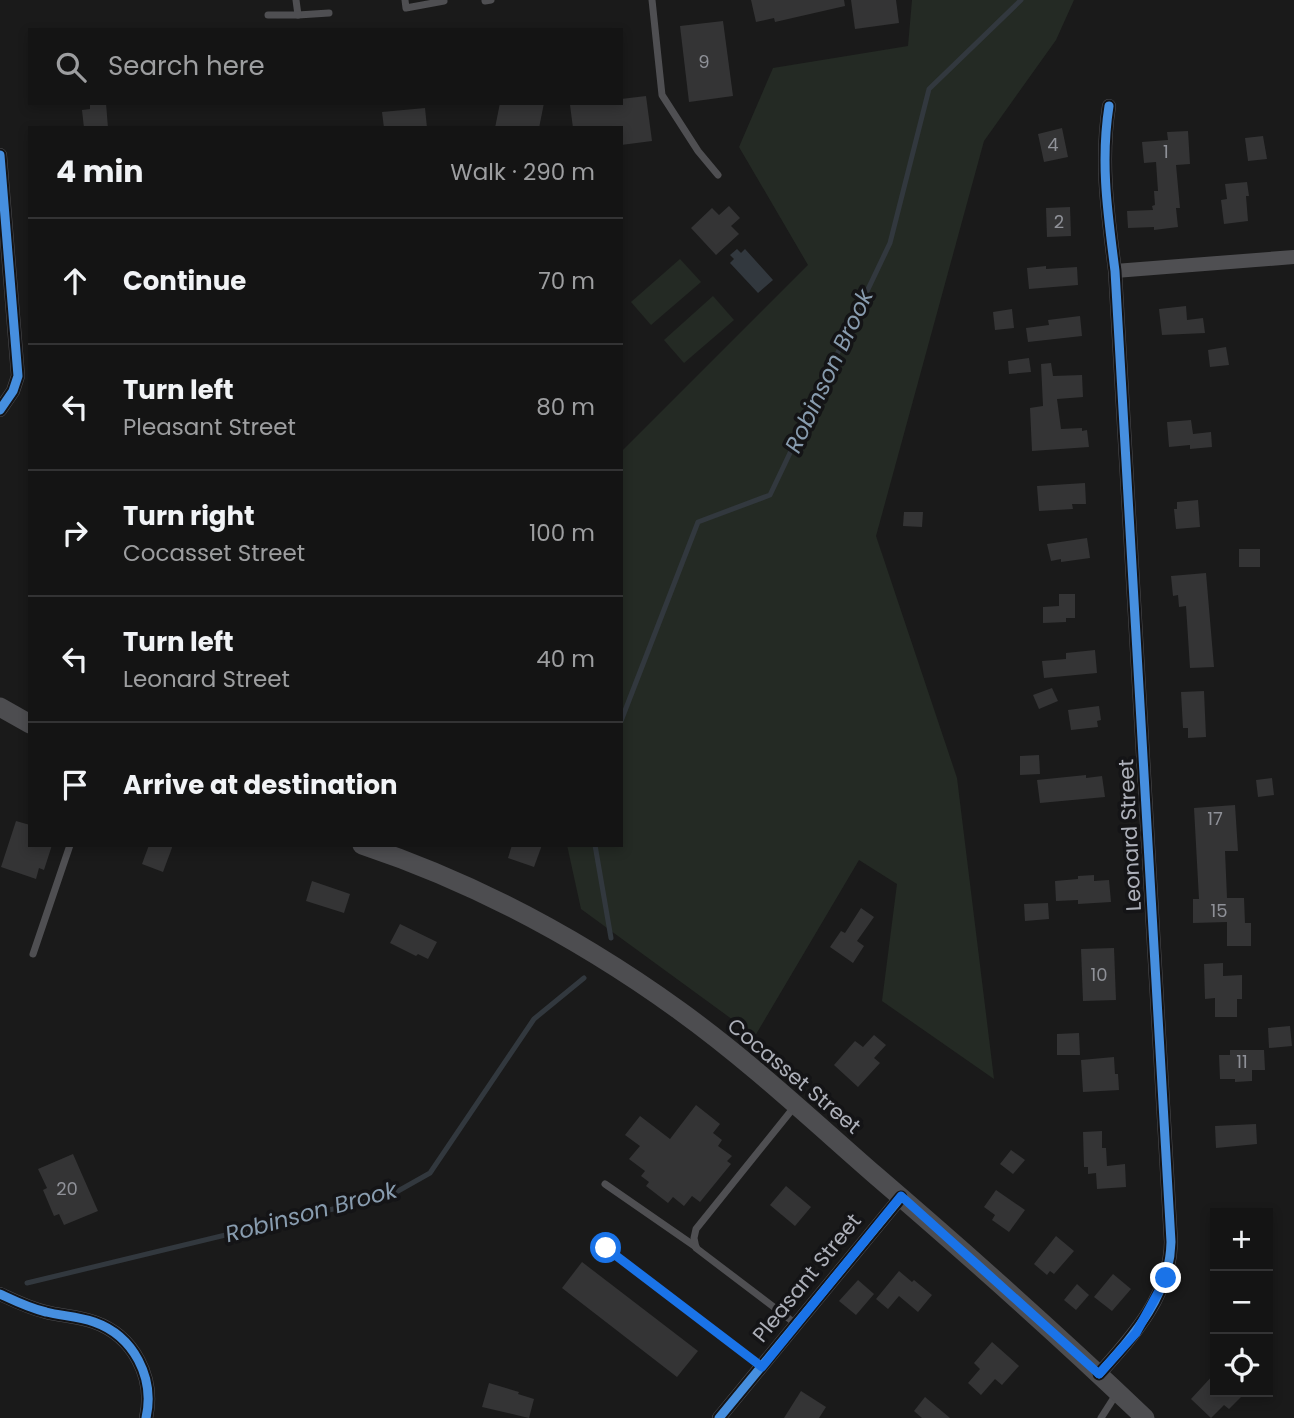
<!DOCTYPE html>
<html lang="en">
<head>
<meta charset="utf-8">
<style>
  body { margin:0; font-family:Poppins,sans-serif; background:#212122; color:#f1f3f6 }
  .controls { position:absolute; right:21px; bottom:21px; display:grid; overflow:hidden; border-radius:0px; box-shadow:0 4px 10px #0003 }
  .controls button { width:63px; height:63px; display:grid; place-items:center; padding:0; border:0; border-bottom:2px solid #333334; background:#141414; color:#f1f3f6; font:35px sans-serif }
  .stop { position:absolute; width:21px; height:21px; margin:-16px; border:5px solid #1a73e8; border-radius:50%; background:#fff }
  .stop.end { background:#1a73e8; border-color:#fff; box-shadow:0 2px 7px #0008 }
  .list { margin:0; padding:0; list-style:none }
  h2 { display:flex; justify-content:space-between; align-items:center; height:91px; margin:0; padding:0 28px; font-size:30px }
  h2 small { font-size:23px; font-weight:400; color:#9d9ea0 }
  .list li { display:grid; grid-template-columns:46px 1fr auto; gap:21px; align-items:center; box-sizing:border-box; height:126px; padding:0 28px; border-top:2px solid #333334 }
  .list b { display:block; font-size:26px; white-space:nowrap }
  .list p { margin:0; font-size:23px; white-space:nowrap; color:#9d9ea0 }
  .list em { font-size:23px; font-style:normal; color:#9d9ea0 }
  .icon { flex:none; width:38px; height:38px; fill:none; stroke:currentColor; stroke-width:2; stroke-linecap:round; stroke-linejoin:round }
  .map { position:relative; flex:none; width:1294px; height:1418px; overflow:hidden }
  .search { position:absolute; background:#141414; box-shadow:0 4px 10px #0003; left:28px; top:28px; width:595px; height:77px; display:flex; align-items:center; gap:18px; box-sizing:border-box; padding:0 24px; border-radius:0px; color:#9d9ea0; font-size:26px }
  .panel { position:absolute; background:#141414; box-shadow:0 4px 10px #0003; left:28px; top:126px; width:595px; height:721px; border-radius:0px }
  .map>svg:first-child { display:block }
  .green { fill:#242a24 }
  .water { fill:#32383e }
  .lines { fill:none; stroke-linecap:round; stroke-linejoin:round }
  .stream { stroke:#32383e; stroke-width:5 }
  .building { fill:#343435 }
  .service { stroke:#4f4f52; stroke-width:7 }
  .minor { stroke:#4f4f52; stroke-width:14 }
  .secondary { stroke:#4d4d50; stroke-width:19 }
  .cycleway-casing { stroke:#141416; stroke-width:13 }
  .cycleway { stroke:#468fdf; stroke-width:9 }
  .route { stroke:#1a73e8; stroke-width:9 }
  .labels { text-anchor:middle; stroke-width:7; stroke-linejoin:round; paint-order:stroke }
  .number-label { font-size:18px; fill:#8f9198 }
  .street-label { font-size:21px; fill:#adb0b9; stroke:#141416 }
  .water-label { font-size:23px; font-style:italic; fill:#889caf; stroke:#141416 }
</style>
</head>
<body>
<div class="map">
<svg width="1294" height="1418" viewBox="0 0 1294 1418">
  <rect width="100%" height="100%" fill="#1a1a1a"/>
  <g class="green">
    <polygon points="912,0 1074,0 1056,40 984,141 876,536 957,778 994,1079 882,1001 897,884 859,860 755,1036 581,909 567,845 621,845 621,452 808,265 739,147 773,68 908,46"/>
    <polygon points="680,259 701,282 651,325 631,302"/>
    <polygon points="713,296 734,320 684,363 664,340"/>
  </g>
  <polygon class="water" points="737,249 741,253 745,249 773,280 758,293 730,263 734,259 730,255"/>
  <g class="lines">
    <g class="stream">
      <polyline points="621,721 698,522 770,495 890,243 929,89 1021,0"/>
      <polyline points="595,845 611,938"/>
      <polyline points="27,1283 391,1195 430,1173 534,1019 584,978"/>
    </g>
  </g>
  <g class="building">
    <polygon points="751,0 844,0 845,6 775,22 774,18 756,22"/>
    <polygon points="851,0 896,0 899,23 855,29"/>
    <polygon points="723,21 733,96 689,102 680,26"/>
    <polygon points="646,96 652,141 621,145 621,128 573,128 570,105 621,103 621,99"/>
    <polygon points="90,103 106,103 108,128 84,128 82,110 90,109"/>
    <polygon points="500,103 544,103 539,128 495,128"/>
    <polygon points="425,108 427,128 384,128 382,112"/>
    <polygon points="1062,128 1068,157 1044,162 1038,134"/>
    <polygon points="1188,131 1190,164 1176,165 1180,208 1176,208 1178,227 1154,230 1154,227 1128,228 1127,211 1153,210 1152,206 1155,205 1154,191 1158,191 1156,162 1144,163 1142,142 1168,140 1167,132"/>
    <polygon points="1263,136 1267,159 1248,161 1245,138"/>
    <polygon points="1247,182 1249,196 1246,196 1248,221 1224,224 1221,200 1227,199 1225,184"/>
    <polygon points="729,206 740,218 731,226 739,234 716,255 691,228 712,208 719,215"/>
    <polygon points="1070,207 1071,236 1047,237 1046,208"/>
    <polygon points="1046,266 1046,269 1077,267 1078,285 1029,289 1027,268"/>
    <polygon points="1186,306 1187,320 1203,318 1205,333 1162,335 1159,309"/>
    <polygon points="1012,309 1014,328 995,330 993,312"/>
    <polygon points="1080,316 1082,336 1028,342 1026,328 1049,325 1048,320"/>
    <polygon points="1226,347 1229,365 1210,367 1208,350"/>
    <polygon points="1029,358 1031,372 1009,374 1008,361"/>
    <polygon points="1051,363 1053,376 1082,375 1083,397 1057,399 1061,429 1082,428 1082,431 1087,430 1089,447 1032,451 1030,408 1043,406 1041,364"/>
    <polygon points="1191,420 1193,434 1211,432 1212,447 1190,449 1190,445 1169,447 1167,422"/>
    <polygon points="1085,483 1086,504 1072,504 1073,509 1039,511 1037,486"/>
    <polygon points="1198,500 1200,527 1176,529 1174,509 1177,509 1177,502"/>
    <polygon points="904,512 923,512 922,527 903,526"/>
    <polygon points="1087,538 1090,558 1061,562 1061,559 1051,561 1047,544"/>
    <rect x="1239" y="549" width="21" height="18"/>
    <polygon points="1206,573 1214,667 1190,668 1186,606 1179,607 1178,595 1173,596 1171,576"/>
    <polygon points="1059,594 1075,594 1075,618 1066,618 1066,622 1043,623 1043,607 1059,606"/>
    <polygon points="1095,650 1097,673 1044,678 1042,661 1066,659 1066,653"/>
    <polygon points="1052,688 1058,701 1039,709 1033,695"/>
    <polygon points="1204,691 1206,737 1188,738 1188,728 1183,728 1181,692"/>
    <polygon points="1099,706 1101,720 1097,721 1098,727 1071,730 1068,710"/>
    <polygon points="1039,755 1040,774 1020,775 1020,756"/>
    <polygon points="1086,775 1086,778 1102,776 1105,797 1040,803 1037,780"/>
    <polygon points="1272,778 1274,795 1258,797 1256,780"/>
    <polygon points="1235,805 1238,851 1225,851 1227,898 1244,898 1245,923 1251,923 1251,946 1227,946 1227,922 1193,923 1193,899 1199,899 1194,808"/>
    <polygon points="16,821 30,825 30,845 52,845 44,870 39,868 36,879 1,867"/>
    <polygon points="149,845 173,845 163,872 142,864"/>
    <polygon points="512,845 542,845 534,867 508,858"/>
    <polygon points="1094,875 1094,881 1109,880 1111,902 1078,904 1078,900 1056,901 1055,881 1078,879 1078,876"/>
    <polygon points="312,881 350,894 344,913 306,901"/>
    <polygon points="1048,903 1049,919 1025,921 1024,904"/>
    <polygon points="861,908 874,917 857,941 864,946 853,963 830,947 841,931 845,933"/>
    <polygon points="400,924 437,942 428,959 418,954 416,956 390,943"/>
    <polygon points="1114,948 1116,1000 1083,1001 1081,949"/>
    <polygon points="1223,963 1223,976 1242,975 1242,999 1237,999 1237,1017 1215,1017 1215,998 1205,999 1204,964"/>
    <polygon points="1290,1026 1292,1046 1269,1048 1268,1028"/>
    <polygon points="1079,1033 1080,1055 1057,1055 1057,1034"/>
    <polygon points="874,1035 886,1045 874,1058 880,1063 858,1087 834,1065 855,1041 863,1047"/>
    <polygon points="1230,1050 1264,1050 1265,1070 1252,1070 1252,1081 1235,1082 1235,1079 1220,1079 1219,1055 1230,1055"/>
    <polygon points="1114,1057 1115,1074 1118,1074 1119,1090 1083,1092 1081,1060"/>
    <polygon points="696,1105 720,1124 713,1133 722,1140 718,1146 732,1156 727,1161 731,1164 700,1202 692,1196 684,1206 673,1197 668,1203 646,1186 649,1182 641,1176 645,1171 629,1159 640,1146 625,1135 640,1116 670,1139"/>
    <polygon points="1256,1124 1257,1144 1216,1148 1215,1126"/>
    <polygon points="1102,1131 1102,1148 1106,1148 1107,1166 1125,1164 1126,1187 1097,1189 1096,1173 1088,1174 1088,1167 1084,1167 1083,1132"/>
    <polygon points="1011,1150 1025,1160 1013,1174 1000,1164"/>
    <polygon points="73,1154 98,1211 64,1225 59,1214 54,1216 43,1190 47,1188 38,1169"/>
    <polygon points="786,1186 811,1207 795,1226 770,1205"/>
    <polygon points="996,1190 1025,1210 1009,1232 992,1220 995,1215 984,1207"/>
    <polygon points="1056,1236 1074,1251 1054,1274 1050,1271 1047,1275 1034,1264"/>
    <polygon points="582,1262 698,1351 677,1377 562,1288"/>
    <polygon points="899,1271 912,1282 914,1280 932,1295 918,1312 899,1296 888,1309 876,1299"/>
    <polygon points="1113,1274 1131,1289 1112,1311 1094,1297"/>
    <polygon points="858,1280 874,1294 856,1315 839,1301"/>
    <polygon points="1077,1284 1089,1295 1076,1310 1064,1300"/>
    <polygon points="992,1342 1019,1366 1002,1385 995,1379 981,1395 968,1383 980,1369 974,1363"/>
    <polygon points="1215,1373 1215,1392 1246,1392 1229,1409 1224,1405 1211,1418 1191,1399"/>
    <polygon points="489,1383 519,1392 518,1394 534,1399 529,1418 482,1407"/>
    <polygon points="801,1391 826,1407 819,1418 784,1418"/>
    <polygon points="925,1397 950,1418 922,1418 914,1411"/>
  </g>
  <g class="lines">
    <g class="service">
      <polyline points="296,0 298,15 329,13"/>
      <polyline points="405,0 406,8 444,1"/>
      <polyline points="652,0 662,95 698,151 718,175"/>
      <polyline points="485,1 491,0"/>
      <polyline points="268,15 298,15"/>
      <polyline points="33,954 70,845"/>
      <polyline points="795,1106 696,1229 694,1238 696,1248 796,1324"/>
      <polyline points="605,1184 696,1247"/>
      <polyline points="606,1248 762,1367"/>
      <polyline points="1101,1418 1117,1393"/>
    </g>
    <g class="minor">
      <polyline points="0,155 18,376 13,391 0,410"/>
      <polyline points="1115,271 1294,257"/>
      <path d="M 0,1294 C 15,1301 29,1308 46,1312 C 61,1316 78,1316 94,1322 C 134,1336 155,1378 146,1418"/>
      <path d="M 1099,1374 C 1133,1336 1170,1296 1171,1242 L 1115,271 C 1108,215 1100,163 1109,106"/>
      <polyline points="719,1418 901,1197"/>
    </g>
    <g class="secondary">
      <polyline points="0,707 30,724"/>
      <path d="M 362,845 C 476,883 583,941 680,1011 C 748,1060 810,1118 874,1174 C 966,1253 1057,1334 1145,1418"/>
    </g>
    <defs>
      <g id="cycleway">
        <polyline points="0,155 18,376 13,391 0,410"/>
        <path d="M 0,1294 C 15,1301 29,1308 46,1312 C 61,1316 78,1316 94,1322 C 134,1336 155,1378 146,1418"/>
        <path d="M 1099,1374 C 1133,1336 1170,1296 1171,1242 L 1115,271 C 1108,215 1100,163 1109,106"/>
        <polyline points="719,1418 901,1197"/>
      </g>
    </defs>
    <use href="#cycleway" class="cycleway-casing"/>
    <use href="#cycleway" class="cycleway"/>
  </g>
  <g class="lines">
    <polyline class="route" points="606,1248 762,1367 901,1196 1099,1374 1136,1333 1166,1278"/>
  </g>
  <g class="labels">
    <g class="number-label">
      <text x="704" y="68">9</text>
      <text x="1053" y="151">4</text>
      <text x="1166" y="158">1</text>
      <text x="1059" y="228">2</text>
      <text x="1215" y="825">17</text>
      <text x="1219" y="917">15</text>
      <text x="1099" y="981">10</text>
      <text x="1242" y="1068">11</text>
      <text x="67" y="1195">20</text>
    </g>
    <g class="street-label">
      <text transform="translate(1130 835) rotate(-93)" y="7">Leonard Street</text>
      <text transform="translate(794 1076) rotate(40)" y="7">Cocasset Street</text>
      <text transform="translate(807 1278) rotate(-51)" y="7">Pleasant Street</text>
    </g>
    <g class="water-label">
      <text transform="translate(829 371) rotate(-65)" y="8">Robinson Brook</text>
      <text transform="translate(311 1212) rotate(-15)" y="8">Robinson Brook</text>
    </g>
  </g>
</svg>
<div class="controls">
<button>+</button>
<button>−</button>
<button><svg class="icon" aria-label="locate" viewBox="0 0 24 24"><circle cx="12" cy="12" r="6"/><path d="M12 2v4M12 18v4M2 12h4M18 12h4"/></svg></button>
</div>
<div class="stop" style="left:606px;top:1248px"></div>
<div class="stop end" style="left:1166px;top:1278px"></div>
<div class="search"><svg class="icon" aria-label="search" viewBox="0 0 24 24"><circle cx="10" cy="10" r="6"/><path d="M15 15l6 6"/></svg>Search here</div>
<section class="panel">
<h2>4 min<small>Walk · 290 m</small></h2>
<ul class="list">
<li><svg class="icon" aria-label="ahead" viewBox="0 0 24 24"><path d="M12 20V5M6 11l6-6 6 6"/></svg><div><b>Continue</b></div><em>70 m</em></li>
<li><svg class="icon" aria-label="left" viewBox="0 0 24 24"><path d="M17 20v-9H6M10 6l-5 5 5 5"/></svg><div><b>Turn left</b><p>Pleasant Street</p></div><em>80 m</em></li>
<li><svg class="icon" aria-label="right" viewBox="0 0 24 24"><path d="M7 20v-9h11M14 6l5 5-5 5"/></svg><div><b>Turn right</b><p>Cocasset Street</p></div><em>100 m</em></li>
<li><svg class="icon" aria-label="left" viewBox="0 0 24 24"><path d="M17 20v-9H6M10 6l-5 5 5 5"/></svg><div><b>Turn left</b><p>Leonard Street</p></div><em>40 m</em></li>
<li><svg class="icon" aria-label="arrive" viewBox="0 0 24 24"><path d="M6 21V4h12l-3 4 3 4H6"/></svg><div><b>Arrive at destination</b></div></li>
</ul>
</section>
</div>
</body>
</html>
